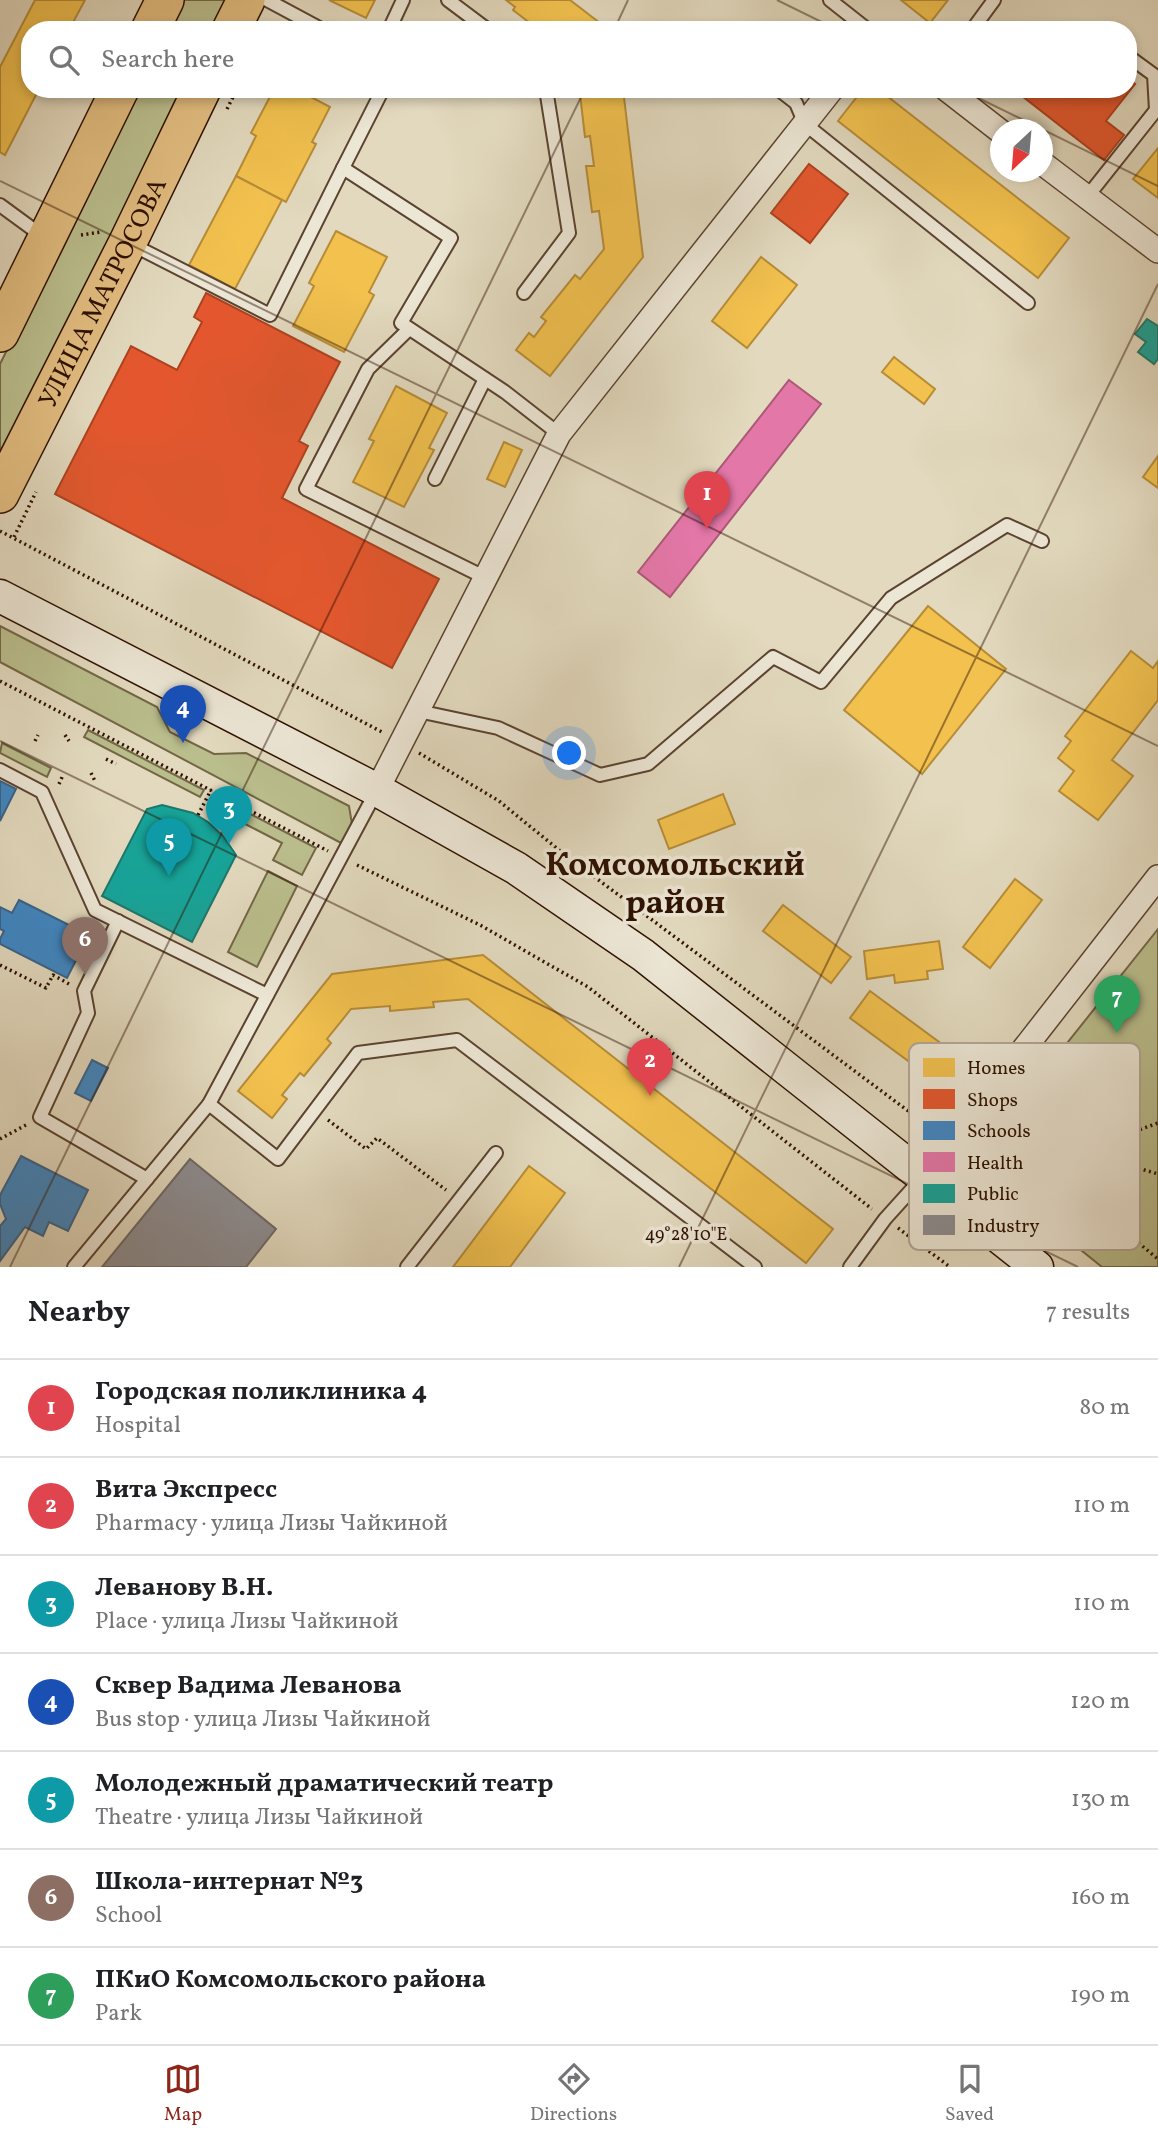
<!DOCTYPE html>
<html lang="en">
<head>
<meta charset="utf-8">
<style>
  body { margin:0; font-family:Vollkorn,serif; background:#f2f2f2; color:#202124 }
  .compass { position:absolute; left:990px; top:119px; width:63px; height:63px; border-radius:50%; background:#fff; box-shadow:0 4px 10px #0003; rotate:206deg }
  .you { position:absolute; left:570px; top:754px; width:24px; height:24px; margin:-18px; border:5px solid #fff; border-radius:50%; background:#1a73e8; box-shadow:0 0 0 10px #1a73e833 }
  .badge { display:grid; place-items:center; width:46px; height:46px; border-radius:50%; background:#8f2418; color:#fff; font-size:23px; font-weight:700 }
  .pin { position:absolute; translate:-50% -58px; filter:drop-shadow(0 2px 4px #0008) }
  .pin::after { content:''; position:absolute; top:37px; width:24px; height:21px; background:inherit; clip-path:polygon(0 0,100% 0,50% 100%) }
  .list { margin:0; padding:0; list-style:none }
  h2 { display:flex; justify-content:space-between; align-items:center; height:91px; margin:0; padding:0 28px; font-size:30px }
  h2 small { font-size:23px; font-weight:400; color:#757577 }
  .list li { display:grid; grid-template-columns:46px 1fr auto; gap:21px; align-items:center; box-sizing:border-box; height:98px; padding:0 28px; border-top:2px solid #e0e0e0 }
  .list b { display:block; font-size:26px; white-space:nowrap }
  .list p { margin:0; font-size:23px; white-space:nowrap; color:#757577 }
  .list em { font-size:23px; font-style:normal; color:#757577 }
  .icon { flex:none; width:38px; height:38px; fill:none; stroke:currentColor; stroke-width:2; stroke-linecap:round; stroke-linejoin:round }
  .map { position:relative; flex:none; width:1158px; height:1267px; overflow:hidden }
  .search { position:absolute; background:#fff; box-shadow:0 4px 10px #0003; left:21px; right:21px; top:21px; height:77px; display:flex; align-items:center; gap:18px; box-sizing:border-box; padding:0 24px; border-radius:28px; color:#757577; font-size:26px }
  .sheet { height:777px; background:#fff }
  nav { display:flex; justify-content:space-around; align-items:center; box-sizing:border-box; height:98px; border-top:2px solid #e0e0e0; background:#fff; font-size:19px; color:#757577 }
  nav a { display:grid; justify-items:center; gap:4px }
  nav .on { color:#8f2418 }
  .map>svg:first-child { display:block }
  .green { fill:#babd8c; stroke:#746746; stroke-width:2 }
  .homes { fill:#f2c14e; stroke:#b78c37; stroke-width:2 }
  .shops { fill:#e4572e; stroke:#ad4220; stroke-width:2 }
  .schools { fill:#3f88c5; stroke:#3a648a; stroke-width:2 }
  .health { fill:#e377a8; stroke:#ad5876; stroke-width:2 }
  .public { fill:#17a398; stroke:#1e776b; stroke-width:2 }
  .industry { fill:#8d8d92; stroke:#706866; stroke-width:2 }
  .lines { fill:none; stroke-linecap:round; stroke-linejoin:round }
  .service-casing { stroke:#5b4330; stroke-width:16 }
  .minor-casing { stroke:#5b4330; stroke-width:26 }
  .secondary-casing { stroke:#2e1101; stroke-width:35 }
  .primary-casing { stroke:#2e1101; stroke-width:40 }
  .path { stroke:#2e1101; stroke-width:3.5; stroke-dasharray:2 3.5; stroke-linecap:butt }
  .service { stroke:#ece6d5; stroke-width:12 }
  .minor { stroke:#ece6d5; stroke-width:23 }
  .secondary { stroke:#ece6d5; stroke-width:32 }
  .primary { stroke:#e1bc7f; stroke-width:37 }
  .ticks { fill:none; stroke:#2e1101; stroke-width:2; stroke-opacity:0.45 }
  .labels { text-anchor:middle; stroke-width:7; stroke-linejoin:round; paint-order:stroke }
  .street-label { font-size:26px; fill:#2e1101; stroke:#ece6d5 }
  .district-label { font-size:33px; font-weight:bold; fill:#2e1101; stroke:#ece6d5 }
  .key { fill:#ece6d5; stroke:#b3a695; stroke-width:2 }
  .key-label { font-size:19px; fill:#2e1101 }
  .ticks-label { font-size:18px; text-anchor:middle; fill:#2e1101; stroke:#ece6d5; stroke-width:7; stroke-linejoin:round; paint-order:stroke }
</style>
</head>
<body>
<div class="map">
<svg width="1158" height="1267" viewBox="0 0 1158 1267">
  <rect width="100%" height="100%" fill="#e2d9be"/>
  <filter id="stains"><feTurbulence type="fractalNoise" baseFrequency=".00286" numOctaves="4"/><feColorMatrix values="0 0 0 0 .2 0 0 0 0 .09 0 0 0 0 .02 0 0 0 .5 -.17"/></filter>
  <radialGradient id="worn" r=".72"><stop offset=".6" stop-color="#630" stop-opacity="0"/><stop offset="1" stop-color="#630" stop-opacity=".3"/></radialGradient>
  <g class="green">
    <polygon points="182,0 233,0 218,30 167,30"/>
    <polygon points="137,89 188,89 0,463 0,364"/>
    <polygon points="0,626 157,707 170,732 214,754 246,753 349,806 352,824 343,844 0,662"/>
    <polygon points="88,730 204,790 200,797 84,737"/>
    <polygon points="2,743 51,768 47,777 0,753"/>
    <polygon points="231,804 316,848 302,875 273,860 282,843 226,814"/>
    <polygon points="268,871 297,886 257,967 228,952"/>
    <polygon points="1158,929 1158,1267 1102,1267 989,1176 993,1136"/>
  </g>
  <g class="homes">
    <polygon points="35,0 85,0 69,30 30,30 30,89 39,89 5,155 0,152 0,67"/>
    <polygon points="329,0 375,0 366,18"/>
    <polygon points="506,0 570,0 609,30 539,30 513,10 515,7"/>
    <polygon points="901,0 948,0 930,23"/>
    <polygon points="274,89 296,89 330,107 312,142 316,144 286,202 236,176 256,136 251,133"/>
    <polygon points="585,89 623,89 643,257 550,376 516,350 529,333 534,337 546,321 541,317 575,275 580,279 604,249 599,211 592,212 586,166 594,166 590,136 585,137 580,94 585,93"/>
    <polygon points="863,89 878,89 1069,238 1038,278 838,121"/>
    <polygon points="1158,148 1158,198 1133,179"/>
    <polygon points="236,176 282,200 235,289 189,265"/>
    <polygon points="336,231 387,257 369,292 374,295 344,352 293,326 314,286 309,283"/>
    <polygon points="761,257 797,285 747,348 712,321"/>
    <polygon points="894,357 935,389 924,404 882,372"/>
    <polygon points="396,386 447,413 429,448 434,450 404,507 353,482 374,441 369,439"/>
    <polygon points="504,442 522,450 505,487 487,479"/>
    <polygon points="1158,456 1158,488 1143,477"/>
    <polygon points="928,606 1006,669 922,774 844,710"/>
    <polygon points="1131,651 1153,668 1158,661 1158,700 1112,760 1133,776 1098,820 1059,791 1074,771 1058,758 1071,741 1065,736"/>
    <polygon points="723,794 735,824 669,849 658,820"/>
    <polygon points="1015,879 1042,900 990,968 963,947"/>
    <polygon points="783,905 851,957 831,983 763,931"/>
    <polygon points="939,941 943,969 927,971 928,979 895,983 894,975 867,979 864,951"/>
    <polygon points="483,955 833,1229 806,1263 468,999 433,1002 434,1007 390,1011 390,1006 351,1009 327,1039 331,1043 304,1076 300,1073 282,1095 287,1099 272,1118 238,1091 332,974"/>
    <polygon points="870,991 954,1053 934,1080 850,1018"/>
    <polygon points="529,1166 565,1193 510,1267 453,1267"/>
  </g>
  <g class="shops">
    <polygon points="1128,79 1135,84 1106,121 1124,135 1104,160 1022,96 1027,89 1128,89"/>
    <polygon points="809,164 848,194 810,243 771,213"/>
    <polygon points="206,293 340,362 299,441 308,446 282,498 439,579 392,668 55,494 131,346 177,370 202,322 194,317"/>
  </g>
  <g class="schools">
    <polygon points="0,781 16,789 0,821"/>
    <polygon points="19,900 89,935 67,978 0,944 0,939 4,931 0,929 0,907 12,913"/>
    <polygon points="92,1060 108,1068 91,1101 75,1093"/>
    <polygon points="21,1156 88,1190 68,1231 49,1222 43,1236 25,1227 0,1261 0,1226 6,1219 0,1204 0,1195"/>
  </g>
  <polygon class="health" points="789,380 821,404 670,597 638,572"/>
  <g class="public">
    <polygon points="1147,319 1158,326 1158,359 1154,364 1138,352 1146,342 1135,334"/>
    <polygon points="162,805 193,813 208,822 223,836 236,855 192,942 102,896 147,809"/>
  </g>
  <polygon class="industry" points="190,1159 276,1229 246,1267 102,1267"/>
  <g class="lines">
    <defs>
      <g id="service">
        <polyline points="267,0 323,30"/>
        <polyline points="448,0 488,30"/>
        <polyline points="830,0 868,30"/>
        <polyline points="389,30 403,0"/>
        <polyline points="972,30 994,0"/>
        <polyline points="383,89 343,168 451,238 401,323 505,392 559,434"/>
        <polyline points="778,89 796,103 805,124 1028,303"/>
        <polyline points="1087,197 1156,110 1154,75 1128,56"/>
        <polyline points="0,205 45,238"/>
        <polyline points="131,244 270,315 343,168"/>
        <polyline points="524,293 569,233 546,89"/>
        <polyline points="409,329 368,369 306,489 486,578"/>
        <polyline points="435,479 485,379"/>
        <polyline points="418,711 498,728 600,775 648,764 773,657 821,682 891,598 1007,525 1042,541"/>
        <polyline points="0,770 42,792 95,910 267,995"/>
        <polyline points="377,790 209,1104 278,1159 358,1053 457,1040 755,1267"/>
        <polyline points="118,921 84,991 88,1013 40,1117 147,1179"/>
        <polyline points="74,1267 209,1104"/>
        <polyline points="407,1267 496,1153"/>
        <polyline points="850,1267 885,1219 922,1178"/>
      </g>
      <g id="minor">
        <polyline points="946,89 1000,131"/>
        <polyline points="1042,163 1158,251"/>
        <polyline points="377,790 559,434 832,89"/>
        <polyline points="924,1177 1158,877"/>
      </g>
      <polyline id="secondary" points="0,596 377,790 516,868 643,955 1037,1267"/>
      <g id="primary">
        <polyline points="150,30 165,0"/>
        <polyline points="231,30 246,0"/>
        <polyline points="0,333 120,89"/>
        <path id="s1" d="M 0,494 L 128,242 L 202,89"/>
      </g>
    </defs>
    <use href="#service" class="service-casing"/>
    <use href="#minor" class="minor-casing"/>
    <use href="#secondary" class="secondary-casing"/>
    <use href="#primary" class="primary-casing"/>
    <g class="path">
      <polyline points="227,109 237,89"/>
      <polyline points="81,235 101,232"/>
      <polyline points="0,531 382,732"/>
      <polyline points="14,537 36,492"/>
      <polyline points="0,681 328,851"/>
      <polyline points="65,735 69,741"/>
      <polyline points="35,741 38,735"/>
      <polyline points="419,753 499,801 565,855 935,1131"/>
      <polyline points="106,759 116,764"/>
      <polyline points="91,773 95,781"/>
      <polyline points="59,784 63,775"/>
      <polyline points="198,815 211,790"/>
      <polyline points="357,865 480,925 588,987 872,1209"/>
      <polyline points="0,965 46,988 53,975 69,984"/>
      <polyline points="328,1120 366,1149 377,1138 446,1190"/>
      <polyline points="0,1139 26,1125"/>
      <polyline points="1024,1148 1158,1259"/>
      <polyline points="971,1152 1042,1145 1121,1163 1158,1174"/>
      <polyline points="1078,1152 1158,1123"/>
      <polyline points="898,1228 950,1267"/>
    </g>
    <use href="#service" class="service"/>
    <use href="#minor" class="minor"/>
    <use href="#secondary" class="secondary"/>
    <use href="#primary" class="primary"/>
  </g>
  <path class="ticks" d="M 777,0 L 838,30M 614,30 L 628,0M 960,89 L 1158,186M 0,181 L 1158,746M 0,741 L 1078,1267M 10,1267 L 585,89M 679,1267 L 1158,284"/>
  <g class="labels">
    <g class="street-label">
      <text dy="9" stroke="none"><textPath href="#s1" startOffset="226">УЛИЦА МАТРОСОВА</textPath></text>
    </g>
    <g class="district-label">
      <text x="675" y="875">Комсомольский<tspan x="675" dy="38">район</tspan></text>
    </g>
  </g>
  <rect x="909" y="1043" width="231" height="207" rx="10" class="key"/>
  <rect x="923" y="1058" width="32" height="19" fill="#f2c14e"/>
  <rect x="923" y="1089" width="32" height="20" fill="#e4572e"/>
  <rect x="923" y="1121" width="32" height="19" fill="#3f88c5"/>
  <rect x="923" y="1152" width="32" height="20" fill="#e377a8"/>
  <rect x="923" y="1184" width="32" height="19" fill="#17a398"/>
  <rect x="923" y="1215" width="32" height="20" fill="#8d8d92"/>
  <g class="key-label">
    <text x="967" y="1074">Homes</text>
    <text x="967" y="1106">Shops</text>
    <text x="967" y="1137">Schools</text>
    <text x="967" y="1169">Health</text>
    <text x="967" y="1200">Public</text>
    <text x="967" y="1232">Industry</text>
  </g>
  <g class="ticks-label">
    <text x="686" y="1240">49°28'10"E</text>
  </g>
  <rect width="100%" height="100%" filter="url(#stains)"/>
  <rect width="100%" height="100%" fill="url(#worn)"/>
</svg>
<svg class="compass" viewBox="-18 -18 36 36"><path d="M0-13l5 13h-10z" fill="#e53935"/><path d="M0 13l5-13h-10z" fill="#757577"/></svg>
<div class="you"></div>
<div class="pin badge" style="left:707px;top:529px;background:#e0444e">1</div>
<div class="pin badge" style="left:650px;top:1096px;background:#e0444e">2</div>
<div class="pin badge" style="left:229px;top:844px;background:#0f9aa8">3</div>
<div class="pin badge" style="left:183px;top:743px;background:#1a4fb4">4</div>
<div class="pin badge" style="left:169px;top:876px;background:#0f9aa8">5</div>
<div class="pin badge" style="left:85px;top:975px;background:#8d6e63">6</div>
<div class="pin badge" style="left:1117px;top:1033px;background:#2e9e5b">7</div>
<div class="search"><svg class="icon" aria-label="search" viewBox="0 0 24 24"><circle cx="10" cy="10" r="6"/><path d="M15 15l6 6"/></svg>Search here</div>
</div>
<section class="sheet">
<h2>Nearby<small>7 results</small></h2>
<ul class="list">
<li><span class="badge" style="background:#e0444e">1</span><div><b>Городская поликлиника 4</b><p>Hospital</p></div><em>80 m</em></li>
<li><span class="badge" style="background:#e0444e">2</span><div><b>Вита Экспресс</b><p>Pharmacy · улица Лизы Чайкиной</p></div><em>110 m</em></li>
<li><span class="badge" style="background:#0f9aa8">3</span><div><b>Леванову В.Н.</b><p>Place · улица Лизы Чайкиной</p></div><em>110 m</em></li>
<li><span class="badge" style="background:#1a4fb4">4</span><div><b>Сквер Вадима Леванова</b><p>Bus stop · улица Лизы Чайкиной</p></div><em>120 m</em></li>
<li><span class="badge" style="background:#0f9aa8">5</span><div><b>Молодежный драматический театр</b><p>Theatre · улица Лизы Чайкиной</p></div><em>130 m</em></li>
<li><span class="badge" style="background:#8d6e63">6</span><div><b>Школа-интернат №3</b><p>School</p></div><em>160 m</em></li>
<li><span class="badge" style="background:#2e9e5b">7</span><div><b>ПКиО Комсомольского района</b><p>Park</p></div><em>190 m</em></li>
</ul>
</section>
<nav>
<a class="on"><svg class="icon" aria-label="map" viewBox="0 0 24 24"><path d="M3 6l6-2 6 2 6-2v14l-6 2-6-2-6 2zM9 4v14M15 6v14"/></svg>Map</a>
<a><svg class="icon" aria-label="directions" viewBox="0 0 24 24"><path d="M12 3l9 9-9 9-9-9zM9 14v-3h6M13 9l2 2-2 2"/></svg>Directions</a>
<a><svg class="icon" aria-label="saved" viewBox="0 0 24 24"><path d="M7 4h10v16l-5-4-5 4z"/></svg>Saved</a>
</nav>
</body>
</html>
